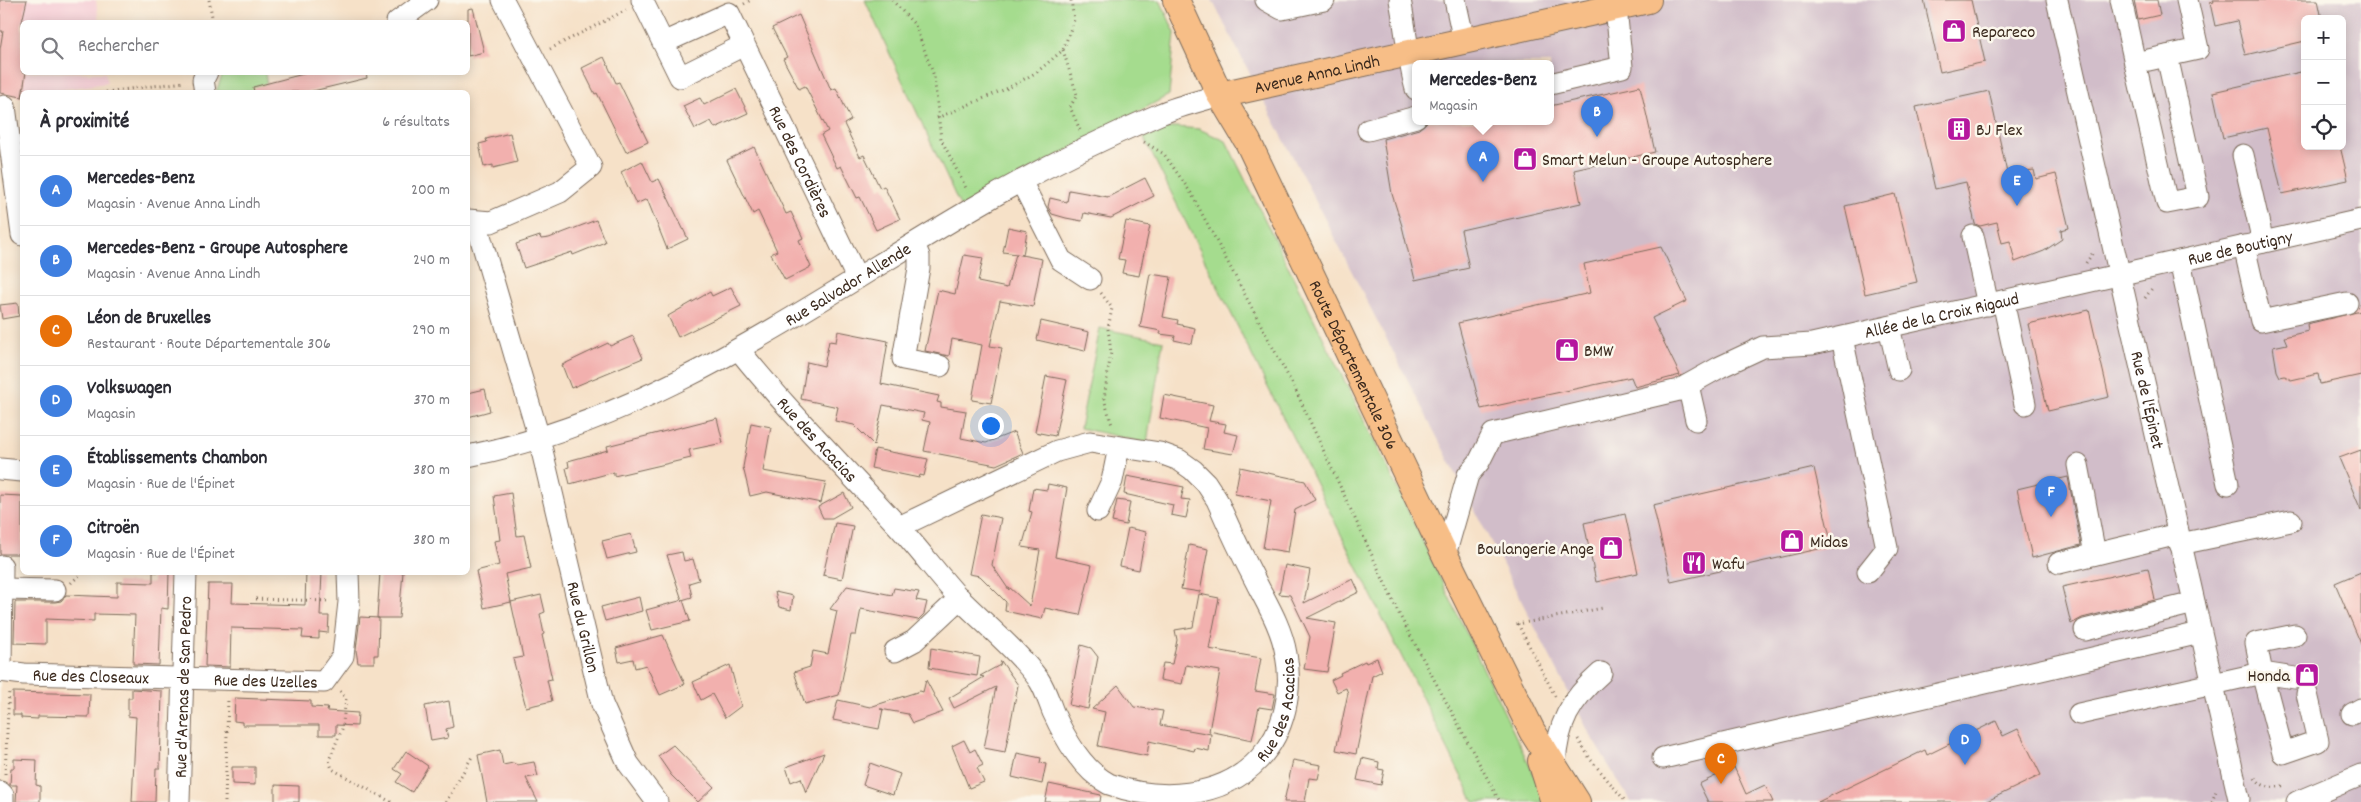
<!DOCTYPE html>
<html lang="fr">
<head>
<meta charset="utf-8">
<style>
  body { margin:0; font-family:Dekko,sans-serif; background:#f7f7f7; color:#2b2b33 }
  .controls { position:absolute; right:15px; top:15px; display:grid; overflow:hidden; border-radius:8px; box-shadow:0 2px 12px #0003 }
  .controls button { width:45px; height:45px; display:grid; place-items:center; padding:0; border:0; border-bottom:1px solid #e1e1e2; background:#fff; color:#2b2b33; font:25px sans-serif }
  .you { position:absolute; left:990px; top:425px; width:18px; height:18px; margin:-12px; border:4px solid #fff; border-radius:50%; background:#1a73e8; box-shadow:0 0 0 8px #1a73e833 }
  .badge { display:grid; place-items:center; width:32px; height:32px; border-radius:50%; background:#2563eb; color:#fff; font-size:16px; font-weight:700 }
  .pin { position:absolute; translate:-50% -41px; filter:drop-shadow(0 1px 2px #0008) }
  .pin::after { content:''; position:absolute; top:26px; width:18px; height:15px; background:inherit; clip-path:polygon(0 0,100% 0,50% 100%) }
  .popup { position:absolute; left:1412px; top:60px; width:142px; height:65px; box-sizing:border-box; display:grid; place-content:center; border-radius:8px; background:#fff; filter:drop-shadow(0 1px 4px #0005); font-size:16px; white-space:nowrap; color:#7c7c81 }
  .popup b { font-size:19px; color:#2b2b33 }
  .popup::after { content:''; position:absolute; left:50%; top:100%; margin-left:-10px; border:10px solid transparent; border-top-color:#fff }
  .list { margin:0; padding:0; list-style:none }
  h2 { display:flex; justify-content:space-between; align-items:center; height:65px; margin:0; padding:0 20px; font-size:21px }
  h2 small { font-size:16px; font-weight:400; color:#7c7c81 }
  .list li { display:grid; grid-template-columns:32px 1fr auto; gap:15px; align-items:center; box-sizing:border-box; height:70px; padding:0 20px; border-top:1px solid #e1e1e2 }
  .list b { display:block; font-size:19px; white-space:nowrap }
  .list p { margin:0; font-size:16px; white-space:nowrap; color:#7c7c81 }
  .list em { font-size:16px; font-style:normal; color:#7c7c81 }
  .icon { flex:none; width:28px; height:28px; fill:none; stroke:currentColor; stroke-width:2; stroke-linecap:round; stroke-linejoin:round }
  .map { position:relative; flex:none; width:2361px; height:802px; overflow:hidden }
  .search { position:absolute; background:#fff; box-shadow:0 2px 12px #0003; left:20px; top:20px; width:450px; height:55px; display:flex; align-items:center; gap:12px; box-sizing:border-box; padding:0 18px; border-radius:8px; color:#7c7c81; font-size:19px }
  .panel { position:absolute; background:#fff; box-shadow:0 2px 12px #0003; left:20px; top:90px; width:450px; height:485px; border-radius:8px }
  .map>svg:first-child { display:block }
  .built { fill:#f6cfd7 }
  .industrial { fill:#d1bdc9; fill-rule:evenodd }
  .green { fill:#a5dc8e; stroke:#708356 }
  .building { fill:#f2b0ae }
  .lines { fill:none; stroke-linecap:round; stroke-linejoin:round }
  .minor-casing { stroke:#7c6a5a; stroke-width:23 }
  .major-casing { stroke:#7c6a5a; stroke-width:28 }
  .path { stroke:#7c6a5a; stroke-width:3; stroke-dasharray:1 4; stroke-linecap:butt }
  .minor { stroke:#fff; stroke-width:21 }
  .major { stroke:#f7be87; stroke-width:26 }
  .labels { text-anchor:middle; stroke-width:5; stroke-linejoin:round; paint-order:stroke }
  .poi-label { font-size:18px; fill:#3b2a1e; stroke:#fbf7ec; text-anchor:start }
  .street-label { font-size:18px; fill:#3b2a1e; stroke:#fbf7ec }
</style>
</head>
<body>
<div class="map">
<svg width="2361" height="802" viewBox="0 0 2361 802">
  <rect width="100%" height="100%" fill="#fbf7ec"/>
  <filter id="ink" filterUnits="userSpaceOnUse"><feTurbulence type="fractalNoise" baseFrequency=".02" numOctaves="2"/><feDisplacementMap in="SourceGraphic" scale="10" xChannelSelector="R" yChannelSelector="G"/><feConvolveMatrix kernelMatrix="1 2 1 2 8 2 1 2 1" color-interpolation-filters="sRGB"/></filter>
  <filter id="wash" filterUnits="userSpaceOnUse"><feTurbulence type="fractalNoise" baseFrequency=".0096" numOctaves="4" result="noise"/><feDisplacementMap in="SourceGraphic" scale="20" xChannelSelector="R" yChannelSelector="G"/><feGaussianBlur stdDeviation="1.12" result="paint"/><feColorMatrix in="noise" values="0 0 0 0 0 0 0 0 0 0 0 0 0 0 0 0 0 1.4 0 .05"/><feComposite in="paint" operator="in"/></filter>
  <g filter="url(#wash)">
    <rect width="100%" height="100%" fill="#f6e1c8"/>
    <polygon class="built" points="0,0 96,0 99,22 22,22 22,72 105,73 107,83 45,92 22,92 22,97 1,93 0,111"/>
    <path class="industrial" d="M 1212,0 L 2361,0 L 2361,802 L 1631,802 L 1593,740 ZM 2305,19 L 2342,19 L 2342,146 L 2305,146 ZM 1416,63 L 1550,63 L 1550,121 L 1416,121 Z"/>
    <g class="green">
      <polygon points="865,0 1160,0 1175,33 1169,95 961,208"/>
      <polygon points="223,73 265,73 268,92 216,92"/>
      <polygon points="1176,127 1199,129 1226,141 1389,471 1547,802 1474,802 1144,138 1159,130"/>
      <polygon points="1100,328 1163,341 1147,443 1080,428"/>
    </g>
    <g id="blocks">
      <g class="building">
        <polygon points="0,0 27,0 22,22 22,72 26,72 22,97 0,93 0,49 3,31 0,31"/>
        <polygon points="1924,0 1971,0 1985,62 1940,72"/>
        <polygon points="2134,0 2157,0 2160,15 2138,20"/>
        <polygon points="2213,0 2318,0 2322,19 2305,19 2305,41 2245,55 2237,21 2215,26 2210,3 2214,2"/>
        <polygon points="473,8 484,52 468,56 468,9"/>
        <polygon points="799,15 831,90 836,88 851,120 844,124 860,157 864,155 880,188 884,186 900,219 876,230 860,197 857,198 841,166 837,168 821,135 828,131 805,86 799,89 783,59 787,57 772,28"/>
        <polygon points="604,57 616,83 619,82 648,142 626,152 597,93 595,94 582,68"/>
        <polygon points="2305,71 2305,146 2340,146 2348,180 2282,194 2267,128 2223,138 2213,92"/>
        <polygon points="311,72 366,72 367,78 309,92 254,92 253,87"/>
        <polygon points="1640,86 1655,152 1574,170 1581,203 1461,230 1469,268 1415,280 1402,226 1392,194 1383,139 1419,129 1428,121 1550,121 1550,106"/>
        <polygon points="736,89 748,113 715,128 711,121 695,129 683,106 700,98 704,105"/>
        <polygon points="1989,91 2007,173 2034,170 2036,179 2056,174 2069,228 2061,230 2062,239 2044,251 2015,262 2010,241 2002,243 1997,222 1980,226 1975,224 1966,182 1935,189 1916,107"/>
        <polygon points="510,133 517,162 493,168 493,165 484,167 479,144 487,142 486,139"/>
        <polygon points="754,147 786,214 791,212 803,238 799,240 811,267 785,280 771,254 777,251 758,211 753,214 727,160"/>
        <polygon points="642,161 652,182 659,179 688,239 667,249 647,199 636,204 621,172"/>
        <polygon points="1145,178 1154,196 1111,218 1084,213 1082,221 1066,218 1052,214 1048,207 1050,198 1067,202 1069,190 1108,197"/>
        <polygon points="1895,194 1917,282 1865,294 1845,206"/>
        <polygon points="596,220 605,242 573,255 572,252 524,268 516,244 540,236 541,239 549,238"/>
        <polygon points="1126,221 1150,226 1139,276 1122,273 1125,260 1118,259"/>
        <polygon points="1008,227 1027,231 1023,255 1003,252"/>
        <polygon points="1661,247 1687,301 1652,318 1680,375 1635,387 1631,377 1481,409 1458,323 1590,293 1584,264"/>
        <polygon points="1016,254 1042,259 1033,307 1000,301 990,346 1002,348 991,403 972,400 982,345 952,339 949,356 925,351 938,290 955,294 964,255 983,258 978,282 1007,288"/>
        <polygon points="1150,274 1171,277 1163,317 1178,320 1177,324 1195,328 1192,344 1174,340 1175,336 1160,334 1161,331 1140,327"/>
        <polygon points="731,287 741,306 678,337 668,316 710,292 712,296"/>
        <polygon points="18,303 19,316 2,319 0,305"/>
        <polygon points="2089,310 2109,397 2048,411 2028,324"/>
        <polygon points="2361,311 2361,375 2320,384 2318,374 2291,380 2285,376 2280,377 2277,371 2273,347 2287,344 2284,337 2308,331 2307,324"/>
        <polygon points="1041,321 1089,332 1085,351 1037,340"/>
        <polygon points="838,331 888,341 881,384 939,396 937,402 941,403 941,407 966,411 961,438 986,443 1014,432 1023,453 996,465 924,451 930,422 922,420 924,413 883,405 874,445 854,425 835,421 838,407 801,399 807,362 824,366 829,341 836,342"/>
        <polygon points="633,336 643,358 571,388 562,365 608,343 610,346"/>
        <polygon points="1046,376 1067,380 1055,436 1035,432"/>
        <polygon points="485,389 490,411 468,417 468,393"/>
        <polygon points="1164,395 1213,405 1209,421 1226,424 1224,432 1238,435 1233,454 1203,449 1207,428 1160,418"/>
        <polygon points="717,418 723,443 689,450 691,458 614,476 614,472 570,484 566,468 569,467 568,461 608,450 607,446"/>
        <polygon points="751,423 771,427 763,471 826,482 821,503 767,492 750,496 743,467"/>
        <polygon points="875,449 928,459 924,476 920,475 919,478 871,468"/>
        <polygon points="2361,450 2361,510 2339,458"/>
        <polygon points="1240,467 1305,481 1315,500 1295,510 1288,552 1263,548 1271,501 1235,494"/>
        <polygon points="1814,468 1832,546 1671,582 1653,505"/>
        <polygon points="1127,476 1184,487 1181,499 1190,500 1186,518 1171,515 1173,505 1124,494"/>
        <polygon points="2068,477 2081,545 2032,558 2017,489"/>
        <polygon points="1048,484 1067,488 1055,557 1092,565 1080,615 1045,608 1042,619 1005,611 1006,602 980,576 969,574 981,514 1001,518 992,565 1009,590 1009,587 1030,606 1040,550 1022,547 1032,512 1029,511 1033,488 1047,490"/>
        <polygon points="511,493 517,536 524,535 531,568 505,574 511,602 484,608 476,571 499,565 494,541 500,540 494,496"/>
        <polygon points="844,493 851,507 832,518 823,518 818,507"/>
        <polygon points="0,495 22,496 22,554 0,554"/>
        <polygon points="1117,500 1130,502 1126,525 1112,522"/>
        <polygon points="1625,514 1638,573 1596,582 1584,523"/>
        <polygon points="835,523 853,526 842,579 823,575"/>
        <polygon points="1128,528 1146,532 1139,570 1120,566"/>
        <polygon points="631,534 636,552 607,559 602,541"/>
        <polygon points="1189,545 1208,549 1200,592 1181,589"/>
        <polygon points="682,552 684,561 693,559 699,580 689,583 692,597 682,600 667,555"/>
        <polygon points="1285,565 1310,570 1304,603 1353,579 1359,592 1307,618 1336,623 1327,672 1304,669 1310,637 1290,595 1279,594"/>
        <polygon points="2148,568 2155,600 2082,618 2071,624 2062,587"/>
        <polygon points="153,572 169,572 168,609 161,608 159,665 133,664 135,615 94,614 94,621 46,619 46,644 14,643 15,602 55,602 61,601 66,595 117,597 117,582 153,583"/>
        <polygon points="306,572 322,572 320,616 329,616 328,633 319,632 319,639 302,638 303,630 231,628 230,667 205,666 208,584 233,584 232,603 305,605"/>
        <polygon points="380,572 403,572 399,618 377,618"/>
        <polygon points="2361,572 2361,644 2335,583"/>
        <polygon points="847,586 892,595 894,588 919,592 916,600 927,602 924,614 918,620 861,609 856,635 851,635 839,695 805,704 794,672 810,667 813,651 828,654 837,611 830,609"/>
        <polygon points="775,592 793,596 791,610 779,607"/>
        <polygon points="1199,594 1219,598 1209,649 1261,658 1255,691 1275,694 1272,709 1259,707 1252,740 1209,731 1220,671 1186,665 1182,684 1160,680 1163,663 1172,664 1177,640 1175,630 1193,627"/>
        <polygon points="541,595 545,612 540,614 544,634 542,635 552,679 547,680 552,701 526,707 513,659 523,657 511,602"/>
        <polygon points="639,597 642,611 605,621 601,607"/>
        <polygon points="683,600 690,621 652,630 646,610"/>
        <polygon points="360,617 379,618 378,655 374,655 374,663 358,663 356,650"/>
        <polygon points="663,635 685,684 660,695 646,665 635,668 633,659 619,662 616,648"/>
        <polygon points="1081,645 1091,648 1098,657 1088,709 1069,705"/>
        <polygon points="931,648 980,657 977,676 929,668"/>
        <polygon points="1377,658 1382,671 1372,676 1356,754 1336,750 1348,693 1346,688 1337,692 1331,680 1341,675 1340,673 1365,661 1366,663"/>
        <polygon points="1001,661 1018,685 1005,752 984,748 996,687 954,708 949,698 984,677 980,676 1000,665"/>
        <polygon points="730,665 741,706 725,718 712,694 701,700 693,682"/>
        <polygon points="926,680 943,712 913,723 908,714 880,709 883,709 879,729 833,720 838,700 870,707 920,691 923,692"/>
        <polygon points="1118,685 1134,707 1163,711 1160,725 1211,734 1209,751 1195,748 1194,751 1149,741 1147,756 1098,746 1105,712 1092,709"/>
        <polygon points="132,689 162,691 160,768 156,768 155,802 132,802 136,717 128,716 128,698 132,698"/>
        <polygon points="13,692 90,694 89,717 38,716 38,719 21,718 21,715 13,715"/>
        <polygon points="235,698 311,701 311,707 328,708 327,711 358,713 357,726 336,725 336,735 319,735 319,725 242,725 242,722 234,721"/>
        <polygon points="449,701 453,727 446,729 448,738 431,741 425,706"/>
        <polygon points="1996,721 2003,736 2018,729 2041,775 1985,802 1818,802 1925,750 1927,755"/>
        <polygon points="964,740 970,752 975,749 983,765 977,768 984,782 969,788 952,746"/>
        <polygon points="673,745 714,787 698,802 671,775 658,756"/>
        <polygon points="500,750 503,765 513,763 517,765 534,762 538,776 526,778 538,802 487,802 478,755"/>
        <polygon points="406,751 428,766 412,792 396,782 402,774 394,769"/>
        <polygon points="824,753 806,793 801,778 791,782 786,767"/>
        <polygon points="1017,753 1041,758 1040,763 1046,764 1042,784 1012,777"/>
        <polygon points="1362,758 1379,762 1378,769 1384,770 1381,785 1357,780"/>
        <polygon points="14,759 37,760 36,785 40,786 40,802 16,802 17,785 10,785 11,768 14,768"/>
        <polygon points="1293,760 1321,765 1318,779 1309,778 1305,802 1284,802"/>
        <polygon points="870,763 900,774 893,795 863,785"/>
        <polygon points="232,767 255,767 255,785 232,784"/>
        <polygon points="1734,767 1746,794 1765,785 1773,802 1708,802 1699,784"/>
        <polygon points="1049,784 1101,795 1100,802 1045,802"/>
        <polygon points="275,785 299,786 299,802 275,802"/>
      </g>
    </g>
  </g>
  <g filter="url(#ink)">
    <use href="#blocks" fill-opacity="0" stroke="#7c6a5a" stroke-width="1"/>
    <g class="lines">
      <defs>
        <g id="minor">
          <polyline points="642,0 680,77 744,45"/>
          <polyline points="1266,0 1282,9 1324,0"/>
          <path d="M 1400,0 C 1406,30 1408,60 1416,89"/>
          <polyline points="1455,0 1464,41"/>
          <path id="s1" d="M 2057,0 L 2239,799"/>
          <polyline points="2121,0 2135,63 2198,49 2187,0"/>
          <polyline points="397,22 427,0"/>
          <path id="s2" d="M 665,42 L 729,13 L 857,278"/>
          <polyline points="2135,63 2167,203 2198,197 2167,56"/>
          <polyline points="1550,84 1622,67 1617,18 1606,0"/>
          <polyline points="205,92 203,80 207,72"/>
          <polyline points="0,107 5,106 22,235"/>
          <polyline points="1368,130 1416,117"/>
          <polyline points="2243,155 2263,242"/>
          <polyline points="1021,181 1061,260 1090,279"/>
          <polyline points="468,220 491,222 560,192 591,167 503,0"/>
          <path id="s3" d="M 476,222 L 539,438 L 602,704 L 628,763 L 657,802"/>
          <polyline points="1973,236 1988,305"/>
          <polyline points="914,244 919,256 919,268 903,359 940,366"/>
          <polyline points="2244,246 2261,321 2347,303"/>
          <polyline points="2180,261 2228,484"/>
          <polyline points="2003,301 2025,404"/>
          <polyline points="1889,327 1899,370"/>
          <polyline points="1842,338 1887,548 1868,572"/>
          <path id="s4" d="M 739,350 C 788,411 844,467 897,525 C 919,549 938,575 960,599 C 986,625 1017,650 1039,680 C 1045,689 1049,702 1053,712 C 1065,738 1082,770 1109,784 C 1158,802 1222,799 1259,759 C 1285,731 1293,691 1286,654 C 1282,630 1270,609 1259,588 C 1244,559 1230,530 1217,500 L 1206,483 L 1193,470 L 1179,460 L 1160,453 L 1090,442 L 1057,451 L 899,527"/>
          <polyline points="1688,385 1696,420"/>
          <path id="s5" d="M 468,456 C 658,418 811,302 975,207 C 1034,172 1097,141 1160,114 C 1179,106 1200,101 1220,95"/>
          <polyline points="2078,465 2095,554"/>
          <polyline points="0,469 22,471"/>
          <polyline points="1098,511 1112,481 1119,447"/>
          <polyline points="2180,544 2291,521"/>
          <path id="s6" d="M 1445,555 L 1468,475 L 1479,462 L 1493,434 L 1679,390 L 1720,367 L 1763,347 L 1812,344 L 2361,220"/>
          <polyline points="2059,563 2178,534"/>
          <polyline points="2,589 55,590"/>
          <polyline points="2085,630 2194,603"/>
          <polyline points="895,651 914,641 960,598"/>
          <path id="s7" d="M 0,671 L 24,674 L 324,682 L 343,656 L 349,602 L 348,572"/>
          <polyline points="1,671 2,566"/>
          <polyline points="2295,678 2262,673 2256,643 2295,635"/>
          <polyline points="2079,714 2262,673 2283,753 2318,741 2307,694"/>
          <polyline points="2352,714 2361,709"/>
          <polyline points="1663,758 2200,633"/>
          <path d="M 1555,765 C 1557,725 1570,700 1601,673"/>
          <polyline points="0,792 3,795 3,802"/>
          <path id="s8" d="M 179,802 L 186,572"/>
          <polyline points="2297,802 2361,775"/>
        </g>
        <g id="major">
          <path id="s9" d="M 1176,0 L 1220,95 L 1248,142 L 1445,555 L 1532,731 L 1577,802"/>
          <path id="s10" d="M 1220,95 L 1648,0"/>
          <polyline points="1541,761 1554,802"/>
        </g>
      </defs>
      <use href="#minor" class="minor-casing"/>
      <use href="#major" class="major-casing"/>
      <g class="path">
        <polyline points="209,0 213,22"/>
        <polyline points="892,0 915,25 934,76 941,139 967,190"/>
        <polyline points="744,4 751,0"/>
        <polyline points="550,49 626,10"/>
        <polyline points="1063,50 1077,95 1070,107 1080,130"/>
        <polyline points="106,92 185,82"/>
        <polyline points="937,118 1008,88 1037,72 1063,50 1074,20 1071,0"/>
        <polyline points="1144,142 1164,154 1191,193 1296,391 1400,616 1500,802"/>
        <polyline points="2086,263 2094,251"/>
        <polyline points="1101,293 1112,308 1108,329 1111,352 1104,399 1112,425"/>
        <polyline points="2145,298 2153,287"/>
        <polyline points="71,583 83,572"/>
        <polyline points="256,599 331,601"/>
        <polyline points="340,691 346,699 342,729 329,760 332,769 391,802"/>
        <polyline points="1555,696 1518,624 1603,608"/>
        <polyline points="1578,739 1591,760 1626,802"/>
        <polyline points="5,774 9,690"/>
        <path d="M 2255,778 C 2263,788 2273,789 2285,785"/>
        <polyline points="225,802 228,698"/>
        <polyline points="446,802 473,755"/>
        <polyline points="2212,802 2216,791"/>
      </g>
      <use href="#minor" class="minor"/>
      <use href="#major" class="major"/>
    </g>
  </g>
  <defs>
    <symbol id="shop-square" viewBox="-11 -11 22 22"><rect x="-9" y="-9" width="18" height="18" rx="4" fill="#b5179e" stroke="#fbf7ec"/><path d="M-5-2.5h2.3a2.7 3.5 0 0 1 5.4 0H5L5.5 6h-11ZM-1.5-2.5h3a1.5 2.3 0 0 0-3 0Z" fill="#fff"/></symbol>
    <symbol id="building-square" viewBox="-11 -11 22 22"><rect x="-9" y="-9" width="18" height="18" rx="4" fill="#b5179e" stroke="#fbf7ec"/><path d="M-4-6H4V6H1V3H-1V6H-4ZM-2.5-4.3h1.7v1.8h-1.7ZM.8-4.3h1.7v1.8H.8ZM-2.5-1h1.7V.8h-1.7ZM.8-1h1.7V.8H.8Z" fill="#fff"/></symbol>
    <symbol id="restaurant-square" viewBox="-11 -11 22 22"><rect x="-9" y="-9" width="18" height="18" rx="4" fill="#b5179e" stroke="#fbf7ec"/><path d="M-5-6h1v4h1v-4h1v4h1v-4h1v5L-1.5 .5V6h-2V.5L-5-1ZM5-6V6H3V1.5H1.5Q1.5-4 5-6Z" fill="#fff"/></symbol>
  </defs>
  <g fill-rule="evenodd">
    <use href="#shop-square" x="1940" y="17" width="28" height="28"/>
    <use href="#building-square" x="1945" y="115" width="28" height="28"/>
    <use href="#shop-square" x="1511" y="145" width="28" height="28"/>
    <use href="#shop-square" x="1553" y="336" width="28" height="28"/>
    <use href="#shop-square" x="1778" y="527" width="28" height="28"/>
    <use href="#shop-square" x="1597" y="534" width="28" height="28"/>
    <use href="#restaurant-square" x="1680" y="549" width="28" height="28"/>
    <use href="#shop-square" x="2293" y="661" width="28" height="28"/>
  </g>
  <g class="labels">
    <g class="poi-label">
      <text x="1972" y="37">Repareco</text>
      <text x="1976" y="135">BJ Flex</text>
      <text x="1542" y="165">Smart Melun - Groupe Autosphere</text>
      <text x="1584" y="356">BMW</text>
      <text x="1810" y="547">Midas</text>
      <text x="1594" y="554" text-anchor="end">Boulangerie Ange</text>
      <text x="1712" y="569">Wafu</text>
      <text x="2290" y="681" text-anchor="end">Honda</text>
    </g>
    <g class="street-label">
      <text dy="6" stroke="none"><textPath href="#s10" startOffset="99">Avenue Anna Lindh</textPath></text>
      <text dy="6" stroke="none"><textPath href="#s2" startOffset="235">Rue des Cordières</textPath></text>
      <text dy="6" stroke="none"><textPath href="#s6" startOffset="905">Rue de Boutigny</textPath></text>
      <text dy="6" stroke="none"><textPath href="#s5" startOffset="419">Rue Salvador Allende</textPath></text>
      <text dy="6" stroke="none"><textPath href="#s6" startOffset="599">Allée de la Croix Rigaud</textPath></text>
      <text dy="6" stroke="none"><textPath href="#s9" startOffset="406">Route Départementale 306</textPath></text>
      <text dy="6" stroke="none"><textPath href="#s1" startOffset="410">Rue de l'Épinet</textPath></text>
      <text dy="6" stroke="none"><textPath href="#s4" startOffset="119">Rue des Acacias</textPath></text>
      <text dy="6" stroke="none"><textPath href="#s3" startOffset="419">Rue du Grillon</textPath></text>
      <text dy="6" stroke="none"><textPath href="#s7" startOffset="91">Rue des Closeaux</textPath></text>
      <text dy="6" stroke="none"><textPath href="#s7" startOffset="266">Rue des Uzelles</textPath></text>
      <text dy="6" stroke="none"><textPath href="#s8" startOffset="115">Rue d'Arenas de San Pedro</textPath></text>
      <text dy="6" stroke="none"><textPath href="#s4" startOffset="789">Rue des Acacias</textPath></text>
    </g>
  </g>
</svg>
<div class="controls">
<button>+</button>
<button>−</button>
<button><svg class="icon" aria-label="locate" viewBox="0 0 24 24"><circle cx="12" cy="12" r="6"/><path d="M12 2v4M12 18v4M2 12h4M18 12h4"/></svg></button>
</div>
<div class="you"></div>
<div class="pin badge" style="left:1483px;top:182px;background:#3f7fe0">A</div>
<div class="popup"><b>Mercedes-Benz</b>Magasin</div>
<div class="pin badge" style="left:1597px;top:137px;background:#3f7fe0">B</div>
<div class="pin badge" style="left:1721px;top:784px;background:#e8710a">C</div>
<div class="pin badge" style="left:1965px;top:765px;background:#3f7fe0">D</div>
<div class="pin badge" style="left:2017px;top:206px;background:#3f7fe0">E</div>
<div class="pin badge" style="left:2051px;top:517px;background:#3f7fe0">F</div>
<div class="search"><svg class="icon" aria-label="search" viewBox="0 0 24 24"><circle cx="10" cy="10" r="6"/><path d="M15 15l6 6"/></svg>Rechercher</div>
<section class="panel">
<h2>À proximité<small>6 résultats</small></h2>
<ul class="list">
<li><span class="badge" style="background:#3f7fe0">A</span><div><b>Mercedes-Benz</b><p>Magasin · Avenue Anna Lindh</p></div><em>200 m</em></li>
<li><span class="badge" style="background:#3f7fe0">B</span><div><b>Mercedes-Benz - Groupe Autosphere</b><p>Magasin · Avenue Anna Lindh</p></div><em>240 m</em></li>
<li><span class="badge" style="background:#e8710a">C</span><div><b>Léon de Bruxelles</b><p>Restaurant · Route Départementale 306</p></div><em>290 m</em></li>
<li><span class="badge" style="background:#3f7fe0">D</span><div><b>Volkswagen</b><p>Magasin</p></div><em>370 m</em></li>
<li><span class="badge" style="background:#3f7fe0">E</span><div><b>Établissements Chambon</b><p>Magasin · Rue de l'Épinet</p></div><em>380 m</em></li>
<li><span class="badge" style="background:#3f7fe0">F</span><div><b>Citroën</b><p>Magasin · Rue de l'Épinet</p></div><em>380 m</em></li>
</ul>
</section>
</div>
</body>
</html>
